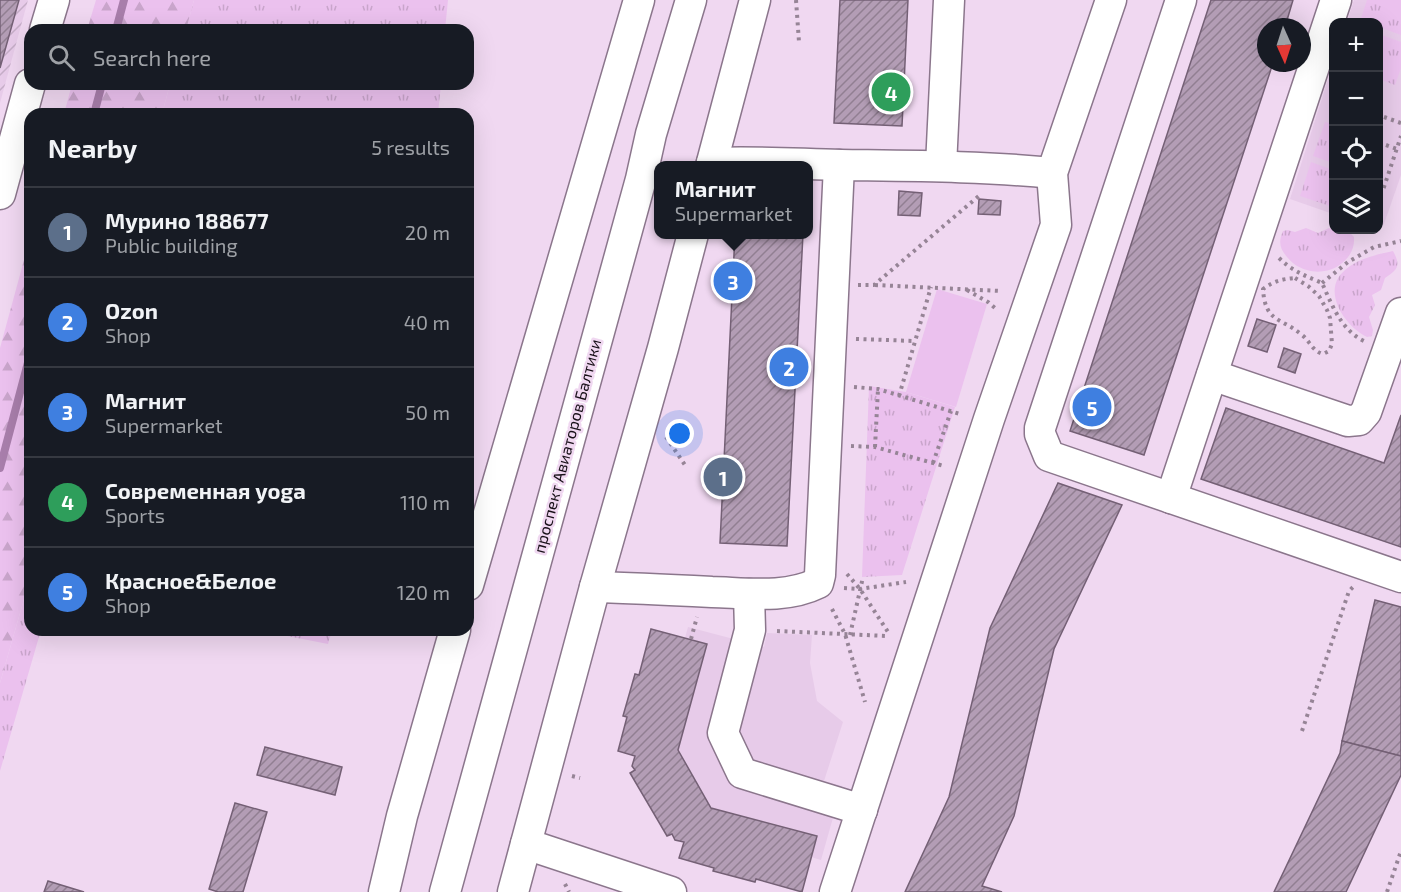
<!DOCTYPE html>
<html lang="en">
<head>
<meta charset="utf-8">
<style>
  body { margin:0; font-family:"Exo 2",sans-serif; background:#242831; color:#f1f3f6 }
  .controls { position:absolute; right:18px; top:18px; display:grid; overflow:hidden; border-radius:12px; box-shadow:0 6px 24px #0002 }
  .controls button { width:54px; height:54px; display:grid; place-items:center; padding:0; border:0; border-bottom:2px solid #363941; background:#171b24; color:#f1f3f6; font:30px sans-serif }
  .compass { position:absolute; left:1257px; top:18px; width:54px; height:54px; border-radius:50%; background:#171b24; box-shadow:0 6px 24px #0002; rotate:177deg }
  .you { position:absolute; left:680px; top:434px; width:21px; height:21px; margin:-15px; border:4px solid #fff; border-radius:50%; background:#1a73e8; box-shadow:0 0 0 9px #1a73e833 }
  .badge { display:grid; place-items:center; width:39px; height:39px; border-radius:50%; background:#7c3aed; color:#fff; font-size:20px; font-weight:700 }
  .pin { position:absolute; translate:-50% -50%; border:3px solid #fff; box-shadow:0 2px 6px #0006 }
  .popup { position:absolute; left:654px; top:161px; width:159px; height:78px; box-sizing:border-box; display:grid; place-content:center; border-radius:12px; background:#171b24; filter:drop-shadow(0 2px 4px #0005); font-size:20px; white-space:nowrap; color:#9ea1a6 }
  .popup b { font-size:22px; color:#f1f3f6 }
  .popup::after { content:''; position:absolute; left:50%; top:100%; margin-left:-12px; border:12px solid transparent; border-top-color:#171b24 }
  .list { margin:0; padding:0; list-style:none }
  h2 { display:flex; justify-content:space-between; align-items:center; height:78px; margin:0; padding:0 24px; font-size:26px }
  h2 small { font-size:20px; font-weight:400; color:#9ea1a6 }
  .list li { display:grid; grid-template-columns:39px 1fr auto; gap:18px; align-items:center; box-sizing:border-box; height:90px; padding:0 24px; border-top:2px solid #363941 }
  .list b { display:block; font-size:22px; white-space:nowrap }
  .list p { margin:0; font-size:20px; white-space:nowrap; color:#9ea1a6 }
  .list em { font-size:20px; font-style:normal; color:#9ea1a6 }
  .icon { flex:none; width:33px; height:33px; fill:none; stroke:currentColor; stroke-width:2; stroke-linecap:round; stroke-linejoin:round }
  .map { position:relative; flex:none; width:1401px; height:892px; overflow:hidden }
  .search { position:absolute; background:#171b24; box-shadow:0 6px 24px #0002; left:24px; top:24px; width:450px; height:66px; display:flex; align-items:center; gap:15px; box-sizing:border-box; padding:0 21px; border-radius:18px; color:#9ea1a6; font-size:22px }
  .panel { position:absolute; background:#171b24; box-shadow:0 6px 24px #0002; left:24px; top:108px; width:450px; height:528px; border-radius:18px }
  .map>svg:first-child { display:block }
  .built { fill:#e7cbe9 }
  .industrial { fill:url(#industrial-furrows) }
  .grass { fill:url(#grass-tufts) }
  .forest { fill:url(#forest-firs) }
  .garden { fill:#ebc1ee }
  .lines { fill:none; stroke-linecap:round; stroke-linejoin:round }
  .stream { stroke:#a87eab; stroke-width:8 }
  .building { fill:url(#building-hatch); stroke:#746075; stroke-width:1.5 }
  .minor-casing { stroke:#8b768c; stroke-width:33 }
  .path { stroke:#968496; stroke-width:4; stroke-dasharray:3 4.5; stroke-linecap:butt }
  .minor { stroke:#fff; stroke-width:30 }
  .labels { text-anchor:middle; stroke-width:5; stroke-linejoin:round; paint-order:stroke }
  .street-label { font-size:16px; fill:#181018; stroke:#f0d8f1 }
</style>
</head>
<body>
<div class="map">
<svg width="1401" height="892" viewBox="0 0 1401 892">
  <defs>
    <pattern id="industrial-furrows" width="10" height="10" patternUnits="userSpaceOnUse" patternTransform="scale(1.5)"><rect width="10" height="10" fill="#e7cbe9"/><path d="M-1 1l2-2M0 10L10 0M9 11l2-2" fill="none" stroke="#c5adc7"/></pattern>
    <pattern id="grass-tufts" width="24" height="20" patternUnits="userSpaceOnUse" patternTransform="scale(1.5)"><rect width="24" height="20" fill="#ebc1ee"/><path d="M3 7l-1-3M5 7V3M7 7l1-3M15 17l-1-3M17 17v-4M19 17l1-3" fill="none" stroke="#c9a5cb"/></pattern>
    <pattern id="forest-firs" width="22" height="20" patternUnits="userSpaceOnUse" patternTransform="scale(1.5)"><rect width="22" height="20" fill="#ebc1ee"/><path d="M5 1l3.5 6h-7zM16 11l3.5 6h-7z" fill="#c9a5cb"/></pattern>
    <pattern id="building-hatch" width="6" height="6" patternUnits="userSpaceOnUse" patternTransform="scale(1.5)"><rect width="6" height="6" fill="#b39db5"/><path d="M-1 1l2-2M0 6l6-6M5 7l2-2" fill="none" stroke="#917f92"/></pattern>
  </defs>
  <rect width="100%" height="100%" fill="#f0d8f1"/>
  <g class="built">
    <polygon points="1354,0 1401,0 1401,175 1384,224 1379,227 1378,22 1347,22"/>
    <polygon points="1333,64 1333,214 1290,199"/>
    <polygon points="688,627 764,647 767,633 812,635 810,663 817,701 843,722 824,781 842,786 821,860 811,857 817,836 711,808 678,750 707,644 685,638"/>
  </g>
  <polygon class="industrial" points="0,0 28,0 0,103"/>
  <g class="grass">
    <polygon points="194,0 448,0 445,30 186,30"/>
    <polygon points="1367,0 1401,0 1401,35 1379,27 1378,22 1364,22 1360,21"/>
    <polygon points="1379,34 1401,42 1401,68 1395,85 1379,79"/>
    <polygon points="170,84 441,84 438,114 162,114"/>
    <polygon points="1325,122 1333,124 1333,163 1313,156"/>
    <polygon points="1311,162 1333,170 1333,207 1300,196"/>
    <path d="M 1306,228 L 1318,233 L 1329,228 L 1342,234 L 1350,233 L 1354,237 C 1356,261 1329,277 1307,270 C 1299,268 1293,264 1287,257 C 1280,249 1278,242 1283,231 L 1288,230 L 1295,232 Z"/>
    <path d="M 1393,251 C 1401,266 1398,269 1385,278 L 1381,290 L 1372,295 L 1375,305 L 1369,317 L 1373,330 L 1372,336 L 1367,337 C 1347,328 1322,294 1342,273 C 1355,259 1375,255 1393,251 Z"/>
    <polygon points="869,386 906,392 955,407 902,575 862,577"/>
    <polygon points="30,578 30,630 41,630 0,771 0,683"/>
    <polygon points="257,630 332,630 328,644"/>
  </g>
  <g class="forest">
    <polygon points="96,0 194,0 186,30 87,30"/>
    <polygon points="72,84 170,84 162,114 64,114"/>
    <polygon points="30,238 30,578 0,683 0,348"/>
  </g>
  <polygon class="garden" points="937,289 987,304 956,407 906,392"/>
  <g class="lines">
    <g class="stream">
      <polyline points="116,30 124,0"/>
      <polyline points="94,114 102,84"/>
      <polyline points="0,468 30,355"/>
    </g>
  </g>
  <g class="building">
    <polygon points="0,0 19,0 0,68"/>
    <polygon points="840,0 908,0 902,126 834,123"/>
    <polygon points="1211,0 1293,0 1285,27 1266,27 1266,63 1273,63 1144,455 1070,431"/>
    <polygon points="899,191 922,193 920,216 898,215"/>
    <polygon points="979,199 1001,201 1000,215 978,214"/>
    <polygon points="735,234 803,234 787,546 720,543"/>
    <polygon points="1257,319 1276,325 1267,352 1248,346"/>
    <polygon points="1284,348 1301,354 1295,373 1278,367"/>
    <polygon points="1226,408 1384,463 1401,415 1401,547 1201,479"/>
    <polygon points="1058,483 1122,505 1054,649 1014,816 982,886 1002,892 905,892 949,797 990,628"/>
    <polygon points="1375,600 1401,607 1401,756 1342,741"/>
    <polygon points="651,629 707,644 678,750 711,808 817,836 802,892 756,879 755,882 713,871 714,868 679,858 684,842 675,840 672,834 667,836 630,773 635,770 632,766 635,756 618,751 627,717 623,716 635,674 639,675"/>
    <polygon points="1342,741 1401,756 1401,775 1346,892 1274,892 1340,753"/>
    <polygon points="265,747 342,767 335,795 257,775"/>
    <polygon points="235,803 267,812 243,892 218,892 209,889"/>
    <polygon points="48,881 84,892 44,892"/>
  </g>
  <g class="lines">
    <defs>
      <g id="minor">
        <polyline points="1181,0 1040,428 1040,434 1049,456 1401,577"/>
        <polyline points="45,30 54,0"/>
        <path d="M 712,163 C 755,161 798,164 841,165 C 911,166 982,166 1052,173"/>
        <polyline points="711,166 755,0"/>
        <polyline points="941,166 949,0"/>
        <polyline points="0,194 30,84"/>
        <polyline points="1212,375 1348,421 1359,420 1366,412 1401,313"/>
        <polyline points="1171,498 1336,0"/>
        <polyline points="468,585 639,0"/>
        <path d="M 595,587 C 634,588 673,590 712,592 C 747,593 786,599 818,583 L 820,575 L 839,165"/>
        <polyline points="749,594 750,630 723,733 742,773 862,810"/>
        <polyline points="526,844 671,892"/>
        <polyline points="384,892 402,816 455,630"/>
        <polyline points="445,892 641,179 651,134 691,0"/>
        <polyline points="513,892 595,587 663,348 693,234"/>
        <polyline points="835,892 989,419 1056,225 1052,173 1111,0"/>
      </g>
    </defs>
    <use href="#minor" class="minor-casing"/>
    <g class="path">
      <polyline points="796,0 799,42"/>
      <polyline points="1384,117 1401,123"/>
      <polyline points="1386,145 1397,149"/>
      <polyline points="1378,188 1383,190 1401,136"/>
      <path d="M 1279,258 C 1292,271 1306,276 1322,283 C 1332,305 1341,330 1364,341"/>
      <path d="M 1295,278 L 1308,286 L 1319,296 L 1327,310 L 1330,318 L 1332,344 L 1329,351 L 1323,354 C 1312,351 1310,341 1302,335 C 1281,317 1265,323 1263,289 C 1274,281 1282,279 1295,278 Z"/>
      <polyline points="1322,283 1348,262 1374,247 1401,241"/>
      <polyline points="858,285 874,285 980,195"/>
      <polyline points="875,285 1001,291"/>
      <polyline points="967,290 988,302 995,308"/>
      <polyline points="856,339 915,341"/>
      <polyline points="854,387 878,389 960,414"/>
      <polyline points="899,396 931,287"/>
      <polyline points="666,437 685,465"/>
      <polyline points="851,446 875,447 944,466"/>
      <polyline points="875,447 878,389"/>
      <polyline points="933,463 951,411"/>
      <polyline points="847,574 860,589 888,632"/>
      <polyline points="844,588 860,589 906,582"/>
      <polyline points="832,609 845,634 865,702"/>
      <polyline points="777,631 887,636"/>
      <polyline points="850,635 863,577"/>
      <polyline points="691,639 697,617"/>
      <polyline points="1302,731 1349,591 1353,587"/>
      <polyline points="572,776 580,778"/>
      <polyline points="565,884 569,892"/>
      <polyline points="1387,892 1401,851"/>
    </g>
    <use href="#minor" class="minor"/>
  </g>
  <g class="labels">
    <g class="street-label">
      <text transform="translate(567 446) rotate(-75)" y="6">проспект Авиаторов Балтики</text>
    </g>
  </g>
</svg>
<div class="controls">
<button>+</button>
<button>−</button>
<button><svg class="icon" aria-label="locate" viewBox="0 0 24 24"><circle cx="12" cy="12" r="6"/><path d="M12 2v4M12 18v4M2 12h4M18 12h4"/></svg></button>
<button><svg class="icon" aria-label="layers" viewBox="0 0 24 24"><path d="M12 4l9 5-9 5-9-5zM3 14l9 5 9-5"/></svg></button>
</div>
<svg class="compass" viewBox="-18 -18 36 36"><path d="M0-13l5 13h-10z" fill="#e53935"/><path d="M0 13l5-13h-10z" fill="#9ea1a6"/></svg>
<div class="you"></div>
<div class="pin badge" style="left:723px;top:477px;background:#5c6f8a">1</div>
<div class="pin badge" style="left:789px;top:367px;background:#3f7fe0">2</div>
<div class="pin badge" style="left:733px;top:281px;background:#3f7fe0">3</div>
<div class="popup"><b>Магнит</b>Supermarket</div>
<div class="pin badge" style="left:891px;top:92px;background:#2e9e5b">4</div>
<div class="pin badge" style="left:1092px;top:407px;background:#3f7fe0">5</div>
<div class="search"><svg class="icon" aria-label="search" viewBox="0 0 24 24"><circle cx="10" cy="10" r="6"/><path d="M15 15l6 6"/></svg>Search here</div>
<section class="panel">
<h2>Nearby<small>5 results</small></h2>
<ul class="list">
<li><span class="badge" style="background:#5c6f8a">1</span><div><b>Мурино 188677</b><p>Public building</p></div><em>20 m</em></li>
<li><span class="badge" style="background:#3f7fe0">2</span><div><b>Ozon</b><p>Shop</p></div><em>40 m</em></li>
<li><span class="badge" style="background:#3f7fe0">3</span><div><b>Магнит</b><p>Supermarket</p></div><em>50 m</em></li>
<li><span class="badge" style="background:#2e9e5b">4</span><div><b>Современная yoga</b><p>Sports</p></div><em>110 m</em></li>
<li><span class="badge" style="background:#3f7fe0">5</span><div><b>Красное&amp;Белое</b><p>Shop</p></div><em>120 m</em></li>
</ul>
</section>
</div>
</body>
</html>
